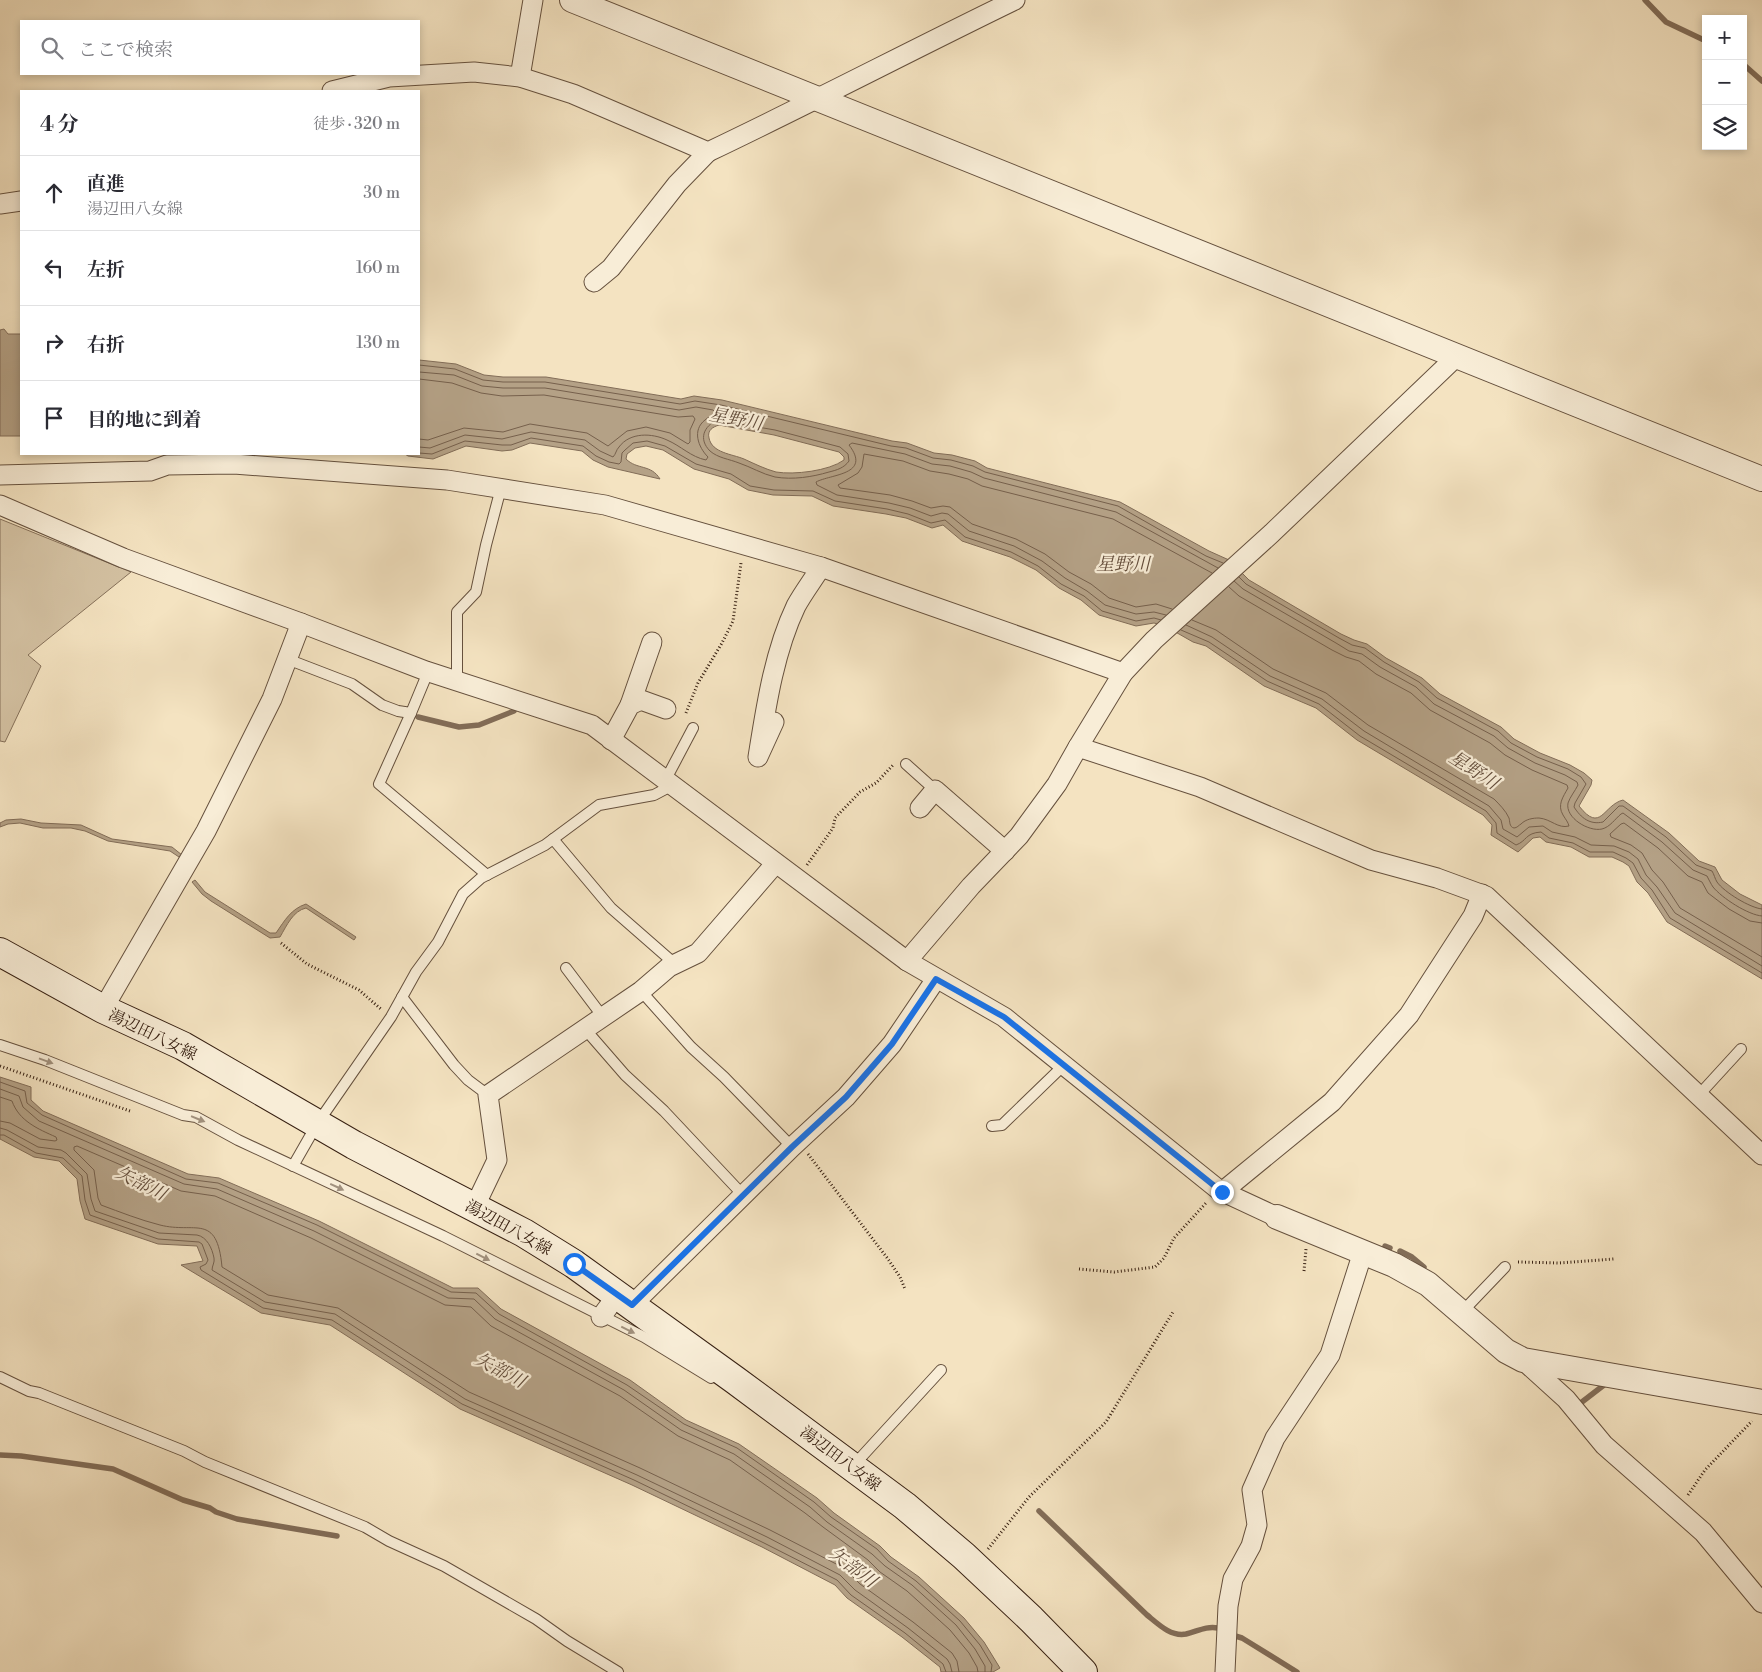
<!DOCTYPE html>
<html lang="ja">
<head>
<meta charset="utf-8">
<style>
  body { margin:0; font-family:"Libre Bodoni","Noto Serif JP",serif; background:#f7f7f7; color:#2b2b33 }
  .controls { position:absolute; right:15px; top:15px; display:grid; overflow:hidden; border-radius:0px; box-shadow:0 2px 8px #0003 }
  .controls button { width:45px; height:45px; display:grid; place-items:center; padding:0; border:0; border-bottom:1px solid #e1e1e2; background:#fff; color:#2b2b33; font:25px sans-serif }
  .stop { position:absolute; width:15px; height:15px; margin:-11px; border:4px solid #1a73e8; border-radius:50%; background:#fff }
  .stop.end { background:#1a73e8; border-color:#fff; box-shadow:0 1px 5px #0008 }
  .list { margin:0; padding:0; list-style:none }
  h2 { display:flex; justify-content:space-between; align-items:center; height:65px; margin:0; padding:0 20px; font-size:21px }
  h2 small { font-size:16px; font-weight:400; color:#7c7c81 }
  .list li { display:grid; grid-template-columns:32px 1fr auto; gap:15px; align-items:center; box-sizing:border-box; height:75px; padding:0 20px; border-top:1px solid #e1e1e2 }
  .list b { display:block; font-size:19px; white-space:nowrap }
  .list p { margin:0; font-size:16px; white-space:nowrap; color:#7c7c81 }
  .list em { font-size:16px; font-style:normal; color:#7c7c81 }
  .icon { flex:none; width:28px; height:28px; fill:none; stroke:currentColor; stroke-width:2; stroke-linecap:round; stroke-linejoin:round }
  .map { position:relative; flex:none; width:1762px; height:1672px; overflow:hidden }
  .search { position:absolute; background:#fff; box-shadow:0 2px 8px #0003; left:20px; top:20px; width:400px; height:55px; display:flex; align-items:center; gap:12px; box-sizing:border-box; padding:0 18px; border-radius:0px; color:#7c7c81; font-size:19px }
  .panel { position:absolute; background:#fff; box-shadow:0 2px 8px #0003; left:20px; top:90px; width:400px; height:365px; border-radius:0px }
  .map>svg:first-child { display:block }
  .green { fill:#d4c2a3; stroke:#86715a }
  .water { fill:#b4a186; stroke:#826d58; fill-rule:evenodd }
  .lines { fill:none; stroke-linecap:round; stroke-linejoin:round }
  .shore { stroke:#76604c; stroke-width:1 }
  .stream { stroke:#826d58; stroke-width:5.5 }
  .service-casing { stroke:#66513e; stroke-width:12 }
  .minor-casing { stroke:#66513e; stroke-width:21 }
  .tertiary-casing { stroke:#66513e; stroke-width:26 }
  .secondary-casing { stroke:#372012; stroke-width:30 }
  .path { stroke:#372012; stroke-width:3; stroke-dasharray:1 2.5; stroke-linecap:butt }
  .service { stroke:#f8edd7; stroke-width:10 }
  .minor { stroke:#f8edd7; stroke-width:19 }
  .tertiary { stroke:#f8edd7; stroke-width:24 }
  .secondary { stroke:#f8edd7; stroke-width:28 }
  .oneway { fill:#a1917e }
  .route { stroke:#1a73e8; stroke-width:6 }
  .labels { text-anchor:middle; stroke-width:4.5; stroke-linejoin:round; paint-order:stroke }
  .street-label { font-size:16px; fill:#372012; stroke:#f8edd7 }
  .water-label { font-size:18px; font-style:italic; fill:#634d3b; stroke:#f8edd7 }
</style>
</head>
<body>
<div class="map">
<svg width="1762" height="1672" viewBox="0 0 1762 1672">
  <rect width="100%" height="100%" fill="#f4e3c1"/>
  <filter id="stains"><feTurbulence type="fractalNoise" baseFrequency=".004" numOctaves="4"/><feColorMatrix values="0 0 0 0 .2 0 0 0 0 .09 0 0 0 0 .02 0 0 0 .5 -.17"/></filter>
  <radialGradient id="worn" r=".72"><stop offset=".6" stop-color="#630" stop-opacity="0"/><stop offset="1" stop-color="#630" stop-opacity=".3"/></radialGradient>
  <polygon class="green" points="0,519 131,572 28,655 41,666 5,742 0,741"/>
  <g class="water">
    <polygon points="4,329 8,334 21,334 21,436 0,436 0,330"/>
    <path d="M 419,360 L 456,364 L 484,375 L 503,377 L 546,377 L 681,399 L 694,396 L 722,400 L 892,441 L 907,443 L 934,453 L 952,455 L 975,461 L 987,468 L 1120,502 L 1209,551 L 1229,560 L 1249,580 L 1341,634 L 1354,640 L 1367,644 L 1386,658 L 1422,678 L 1440,694 L 1501,727 L 1514,739 L 1540,753 L 1570,765 L 1584,773 L 1592,780 L 1591,785 L 1579,806 C 1601,834 1603,805 1623,800 L 1669,833 L 1699,861 L 1715,867 L 1722,880 L 1740,894 L 1762,905 L 1762,979 L 1667,922 L 1648,893 L 1637,882 L 1629,866 L 1623,862 L 1612,857 L 1589,857 L 1571,847 L 1546,842 L 1540,837 L 1533,838 L 1518,852 L 1491,835 L 1492,825 L 1483,815 L 1357,740 L 1316,708 L 1264,686 L 1206,646 L 1193,642 L 1165,626 L 1154,623 L 1136,626 L 1099,615 L 1081,600 L 1059,588 L 1036,570 L 1010,557 L 962,541 L 943,525 L 932,528 L 906,518 L 886,514 L 833,506 L 812,496 L 773,495 L 748,490 L 729,479 L 694,469 L 663,450 L 646,446 L 635,448 L 627,454 L 626,459 C 637,470 651,464 660,479 L 608,467 L 593,460 L 582,451 L 530,443 L 512,450 L 502,451 L 466,446 L 433,459 L 408,456 L 405,454 L 419,454 ZM 719,425 L 774,435 L 839,452 L 844,457 L 844,460 C 829,471 794,475 776,472 C 765,469 755,464 744,459 C 732,454 712,453 709,438 C 707,430 713,427 719,425 Z"/>
    <polygon points="21,819 41,823 81,825 112,839 172,847 182,855 179,857 170,851 108,841 85,831 71,828 43,828 20,823 8,824 0,827 0,823 6,820"/>
    <path d="M 195,880 L 205,892 L 270,933 L 276,933 C 285,920 291,909 306,904 L 356,937 L 354,940 L 306,908 C 293,911 287,925 280,937 L 270,938 L 211,901 L 202,894 L 192,882 Z"/>
    <polygon points="0,1077 31,1087 31,1100 43,1111 188,1174 219,1178 319,1221 453,1288 478,1288 501,1309 630,1380 686,1420 739,1444 817,1498 834,1513 880,1546 891,1557 919,1577 964,1618 984,1642 1000,1668 993,1672 941,1672 940,1667 902,1637 847,1598 835,1585 762,1547 632,1485 460,1409 330,1325 261,1313 181,1265 203,1261 197,1246 158,1244 85,1219 80,1201 77,1179 59,1161 34,1157 0,1139"/>
  </g>
  <g class="lines">
    <g class="shore">
      <polyline points="419,365 455,369 483,380 503,382 545,382 680,404 695,401 721,405 891,446 906,448 933,458 951,460 973,466 985,472 1118,506 1206,556 1223,563"/>
      <path d="M 419,372 L 454,375 L 482,386 L 503,388 L 545,388 L 679,410 L 696,407 L 713,410 L 715,412 C 712,416 708,417 705,420 C 692,430 698,447 708,457 L 706,460 C 691,457 681,446 667,440 C 652,433 630,432 619,447 C 616,450 616,454 613,457 L 600,451 L 585,440 L 531,432 L 502,439 L 465,435 L 430,448 L 419,447"/>
      <polyline points="419,379 452,383 481,393 502,396 544,395 678,417 693,416 695,419 690,430 690,442 688,444 670,433 646,427 627,431 608,446 587,433 530,424 503,432 464,428 428,440 419,439"/>
      <path d="M 717,420 L 775,430 L 840,447 L 848,454 L 849,461 C 844,468 837,470 829,472 C 812,477 793,480 775,477 C 762,474 751,467 739,463 C 729,459 718,458 710,451 C 698,439 704,426 717,420 Z"/>
      <polyline points="419,453 432,454 465,441 502,445 511,445 531,438 583,446 596,456 609,462 619,464 621,462 622,453 625,450 633,443 647,441 665,446 696,464 731,474 750,486 774,490 813,491 835,501 887,509 908,514 931,523 945,520 965,537 1011,552 1038,566 1061,584 1084,596 1102,611 1136,621 1154,618 1161,620"/>
      <path d="M 1239,577 L 1246,584 L 1339,638 L 1352,645 L 1365,648 L 1384,662 L 1419,682 L 1437,698 L 1498,731 L 1511,743 L 1537,757 L 1568,769 L 1581,777 L 1586,784 L 1575,803 L 1574,807 C 1581,818 1590,825 1603,822 L 1619,806 L 1623,806 L 1666,837 L 1696,865 L 1712,871 C 1714,874 1715,879 1717,882 C 1724,892 1750,908 1762,909"/>
      <path d="M 1234,581 L 1243,589 L 1336,643 L 1349,651 L 1362,654 L 1380,667 L 1416,687 L 1434,704 L 1494,736 L 1508,748 L 1535,763 L 1565,775 L 1577,782 L 1578,785 C 1575,791 1570,797 1568,803 C 1565,818 1589,832 1602,829 C 1610,827 1615,819 1621,814 L 1623,813 L 1662,842 L 1693,870 L 1707,876 C 1709,880 1711,884 1713,887 C 1722,898 1748,915 1762,916"/>
      <polyline points="1172,609 1156,604 1136,607 1109,598 1091,584 1069,572 1045,554 1016,539 972,524 950,507 943,506 931,508 912,501 890,495 840,488 838,485 858,473 862,467 864,454 903,461 930,471 949,474 968,479 982,486 1113,519 1212,573"/>
      <path d="M 1166,615 L 1154,612 L 1136,614 L 1105,605 L 1087,591 L 1065,578 L 1042,561 L 1014,546 L 969,531 L 948,514 L 942,513 L 931,516 L 910,508 L 889,503 L 837,495 L 817,485 L 816,482 C 831,474 872,475 849,445 L 852,443 L 905,454 L 932,464 L 950,466 L 971,472 L 984,478 L 1116,512 L 1218,568"/>
      <path d="M 1192,620 L 1216,630 L 1273,669 L 1326,693 L 1368,725 L 1494,799 C 1499,804 1506,811 1509,818 C 1510,821 1509,827 1514,828 C 1517,828 1519,825 1521,824 C 1526,819 1533,818 1539,818 C 1551,819 1558,829 1569,826 C 1568,822 1566,820 1563,815 C 1557,805 1563,797 1568,788 L 1567,785 L 1532,770 L 1505,755 L 1490,743 L 1430,710 L 1411,693 L 1376,674 L 1359,661 L 1346,657 L 1332,650 L 1239,596 L 1229,587"/>
      <polyline points="1186,625 1212,637 1270,676 1322,699 1364,731 1489,806 1501,820 1503,829 1517,837 1529,827 1543,826 1552,832 1575,837 1591,845 1614,846 1629,852 1638,859 1646,875 1657,887 1675,913 1762,966"/>
      <path d="M 1181,630 L 1209,642 L 1267,681 L 1319,704 L 1360,736 L 1486,811 L 1496,823 L 1497,833 L 1516,845 C 1527,841 1525,833 1541,832 L 1549,838 L 1573,843 L 1590,852 L 1613,852 L 1626,858 L 1633,863 L 1641,878 L 1652,890 L 1670,918 L 1762,973"/>
      <polyline points="1762,923 1750,921 1729,909 1708,893 1702,882 1688,876 1658,848 1624,823 1621,824 1610,834 1611,837 1631,845 1642,853 1652,870 1663,882 1680,908 1762,957"/>
      <polyline points="0,1082 25,1091 27,1103 42,1115 186,1179 218,1183 317,1225 451,1292 476,1293 499,1314 627,1385 684,1424 737,1448 814,1502 831,1517 877,1549 888,1561 916,1581 960,1621 980,1645 992,1665 991,1672"/>
      <polyline points="0,1089 19,1096 23,1107 39,1121 184,1184 217,1189 314,1231 448,1298 474,1299 495,1319 624,1390 681,1430 734,1454 810,1507 827,1522 872,1554 885,1566 912,1585 956,1625 975,1649 985,1666 985,1672"/>
      <path d="M 0,1097 L 12,1101 C 19,1121 38,1129 56,1137 L 57,1140 L 55,1141 L 40,1139 L 10,1123 L 0,1121"/>
      <path d="M 0,1128 L 7,1130 L 38,1147 L 61,1150 L 66,1153 L 87,1174 L 91,1199 L 95,1211 L 159,1233 L 197,1235 C 207,1237 212,1248 214,1258 C 215,1262 212,1266 212,1270 L 265,1302 L 335,1314 L 465,1399 L 637,1475 L 767,1537 L 840,1575 L 855,1590 L 908,1628 L 947,1659 L 950,1664 L 952,1672"/>
      <polyline points="0,1135 4,1135 36,1153 63,1158 82,1176 85,1200 90,1215 158,1239 199,1242 202,1244 208,1260 206,1264 200,1267 201,1270 263,1308 332,1320 462,1404 634,1480 764,1543 837,1580 851,1595 905,1633 943,1664 946,1672"/>
      <path d="M 959,1672 L 957,1661 L 952,1653 L 913,1622 L 860,1584 L 844,1568 L 770,1530 L 640,1468 L 469,1392 L 338,1308 L 268,1295 L 222,1267 C 217,1212 195,1234 160,1225 C 140,1220 120,1212 101,1205 L 98,1198 L 94,1170 L 74,1150 L 74,1147 L 77,1146 L 181,1191 L 215,1196 L 311,1238 L 445,1305 L 471,1307 L 491,1326 L 620,1396 L 678,1436 L 730,1460 L 805,1513 L 823,1527 L 868,1560 L 880,1572 L 907,1591 L 950,1630 L 969,1653 L 977,1667 L 978,1672"/>
    </g>
    <g class="stream">
      <polyline points="1645,0 1666,22 1706,41"/>
      <polyline points="1743,64 1762,81"/>
      <polyline points="418,717 459,727 479,725 514,711"/>
      <polyline points="1385,1246 1390,1248"/>
      <polyline points="1400,1251 1412,1257 1424,1267"/>
      <polyline points="1576,1403 1578,1405 1604,1385"/>
      <polyline points="0,1455 21,1456 113,1469 183,1500 210,1508 216,1512 237,1519 337,1536"/>
      <path d="M 1039,1511 L 1147,1615 C 1158,1624 1171,1637 1186,1634 C 1198,1631 1206,1626 1218,1628"/>
      <polyline points="1232,1635 1242,1638 1297,1672"/>
    </g>
    <defs>
      <g id="service">
        <polyline points="287,659 352,684 382,705 398,711 411,713 428,672"/>
        <polyline points="457,682 457,612 476,592 486,545 501,488"/>
        <polyline points="411,713 379,784 487,875"/>
        <polyline points="906,764 935,790"/>
        <polyline points="665,781 693,728"/>
        <polyline points="553,839 611,908 675,964"/>
        <polyline points="566,968 603,1017"/>
        <polyline points="641,991 691,1047 724,1077 792,1147"/>
        <polyline points="402,997 454,1065 468,1080 488,1095"/>
        <polyline points="585,1029 625,1075 664,1111 743,1195"/>
        <polyline points="0,1045 45,1060 183,1115 196,1117 238,1140 443,1236 644,1337 711,1378"/>
        <polyline points="1698,1096 1741,1049"/>
        <polyline points="992,1126 1002,1125 1064,1065"/>
        <polyline points="293,1166 317,1124 391,1017 416,972 438,942 463,894 481,878 545,845 599,805 654,795 671,786"/>
        <polyline points="1462,1312 1505,1267"/>
        <polyline points="0,1377 29,1391 39,1393 184,1451 205,1462 365,1527 389,1541 444,1566 536,1619 567,1641 618,1672"/>
        <polyline points="854,1465 941,1370"/>
      </g>
      <g id="minor">
        <polyline points="520,77 533,0"/>
        <path d="M 332,91 L 389,77 L 474,72 L 520,77 L 573,94 L 708,152 C 811,103 912,50 1015,0"/>
        <polyline points="0,204 21,201"/>
        <polyline points="594,282 611,268 677,184 708,152"/>
        <polyline points="0,475 150,471 167,465 234,464 447,480 605,505 821,567 1123,673"/>
        <polyline points="0,505 123,558 301,623 426,671 592,725 907,961 1004,1017 1219,1190 1277,1217"/>
        <polyline points="630,705 652,642"/>
        <path d="M 774,722 L 758,757 C 766,707 774,652 796,606 C 803,593 813,580 821,567"/>
        <polyline points="611,740 630,705 641,700 666,709"/>
        <polyline points="1078,747 1200,787 1371,860 1437,878 1486,896 1762,1155"/>
        <polyline points="920,808 935,790 1005,851"/>
        <polyline points="907,961 971,886 1019,836 1057,784 1078,747 1123,673 1154,640 1272,533 1457,356"/>
        <polyline points="103,1009 206,831 272,699 301,623"/>
        <polyline points="1222,1192 1332,1102 1409,1015 1473,916 1482,894"/>
        <polyline points="474,1208 497,1160 488,1095 641,991 669,967 698,953 775,864"/>
        <polyline points="632,1305 792,1147 846,1097 892,1044 936,979"/>
        <polyline points="601,1317 618,1294"/>
        <polyline points="1523,1360 1566,1399 1604,1445 1703,1532 1762,1603"/>
        <polyline points="1225,1672 1228,1606 1233,1579 1251,1546 1257,1525 1252,1490 1275,1438 1330,1355 1363,1252"/>
      </g>
      <g id="tertiary">
        <polyline points="572,0 1762,479"/>
        <polyline points="1277,1217 1394,1265 1428,1284 1506,1351 1523,1360 1762,1402"/>
      </g>
      <polyline id="secondary" points="0,952 103,1009 183,1046 354,1145 524,1233 574,1264 735,1380 905,1506 964,1556 1031,1619 1083,1672"/>
    </defs>
    <use href="#service" class="service-casing"/>
    <use href="#minor" class="minor-casing"/>
    <use href="#tertiary" class="tertiary-casing"/>
    <use href="#secondary" class="secondary-casing"/>
    <g class="path">
      <polyline points="686,713 698,683 722,643 733,621 741,563"/>
      <polyline points="807,865 833,828 835,818 860,792 876,783 894,764"/>
      <polyline points="281,943 307,964 359,990 382,1010"/>
      <polyline points="0,1066 130,1111"/>
      <polyline points="808,1154 888,1259 900,1277 905,1289"/>
      <polyline points="1518,1262 1559,1263 1614,1259"/>
      <polyline points="1079,1269 1114,1272 1155,1267 1164,1258 1174,1238 1206,1203"/>
      <polyline points="1304,1271 1306,1249"/>
      <polyline points="1688,1495 1705,1470 1752,1421"/>
      <polyline points="988,1549 1029,1497 1106,1422 1173,1312"/>
    </g>
    <use href="#service" class="service"/>
    <use href="#minor" class="minor"/>
    <use href="#tertiary" class="tertiary"/>
    <use href="#secondary" class="secondary"/>
  </g>
  <defs><path id="oneway-solid" d="M-6-.8H1V-3.2L6.5 0L1 3.2V.8H-6Z" transform="scale(1.25)"/></defs>
  <g class="oneway">
    <use href="#oneway-solid" transform="translate(46 1061) rotate(20)"/>
    <use href="#oneway-solid" transform="translate(198 1119) rotate(22)"/>
    <use href="#oneway-solid" transform="translate(337 1187) rotate(25)"/>
    <use href="#oneway-solid" transform="translate(483 1257) rotate(27)"/>
    <use href="#oneway-solid" transform="translate(628 1330) rotate(26)"/>
  </g>
  <g class="lines">
    <polyline class="route" points="574,1264 632,1305 792,1147 846,1097 892,1044 936,979 1004,1017 1222,1192"/>
  </g>
  <g class="labels">
    <g class="street-label">
      <text transform="translate(153 1034) rotate(26)" y="6">湯辺田八女線</text>
      <text transform="translate(509 1227) rotate(29)" y="6">湯辺田八女線</text>
      <text transform="translate(841 1458) rotate(37)" y="6">湯辺田八女線</text>
    </g>
    <g class="water-label">
      <text transform="translate(736 419) rotate(11)" y="6">星野川</text>
      <text x="1123" y="570">星野川</text>
      <text transform="translate(1474 770) rotate(33)" y="6">星野川</text>
      <text transform="translate(141 1183) rotate(27)" y="6">矢部川</text>
      <text transform="translate(500 1370) rotate(28)" y="6">矢部川</text>
      <text transform="translate(853 1567) rotate(37)" y="6">矢部川</text>
    </g>
  </g>
  <rect width="100%" height="100%" filter="url(#stains)"/>
  <rect width="100%" height="100%" fill="url(#worn)"/>
</svg>
<div class="controls">
<button>+</button>
<button>−</button>
<button><svg class="icon" aria-label="layers" viewBox="0 0 24 24"><path d="M12 4l9 5-9 5-9-5zM3 14l9 5 9-5"/></svg></button>
</div>
<div class="stop" style="left:574px;top:1264px"></div>
<div class="stop end" style="left:1222px;top:1192px"></div>
<div class="search"><svg class="icon" aria-label="search" viewBox="0 0 24 24"><circle cx="10" cy="10" r="6"/><path d="M15 15l6 6"/></svg>ここで検索</div>
<section class="panel">
<h2>4 分<small>徒歩 · 320 m</small></h2>
<ul class="list">
<li><svg class="icon" aria-label="ahead" viewBox="0 0 24 24"><path d="M12 20V5M6 11l6-6 6 6"/></svg><div><b>直進</b><p>湯辺田八女線</p></div><em>30 m</em></li>
<li><svg class="icon" aria-label="left" viewBox="0 0 24 24"><path d="M17 20v-9H6M10 6l-5 5 5 5"/></svg><div><b>左折</b></div><em>160 m</em></li>
<li><svg class="icon" aria-label="right" viewBox="0 0 24 24"><path d="M7 20v-9h11M14 6l5 5-5 5"/></svg><div><b>右折</b></div><em>130 m</em></li>
<li><svg class="icon" aria-label="arrive" viewBox="0 0 24 24"><path d="M6 21V4h12l-3 4 3 4H6"/></svg><div><b>目的地に到着</b></div></li>
</ul>
</section>
</div>
</body>
</html>
